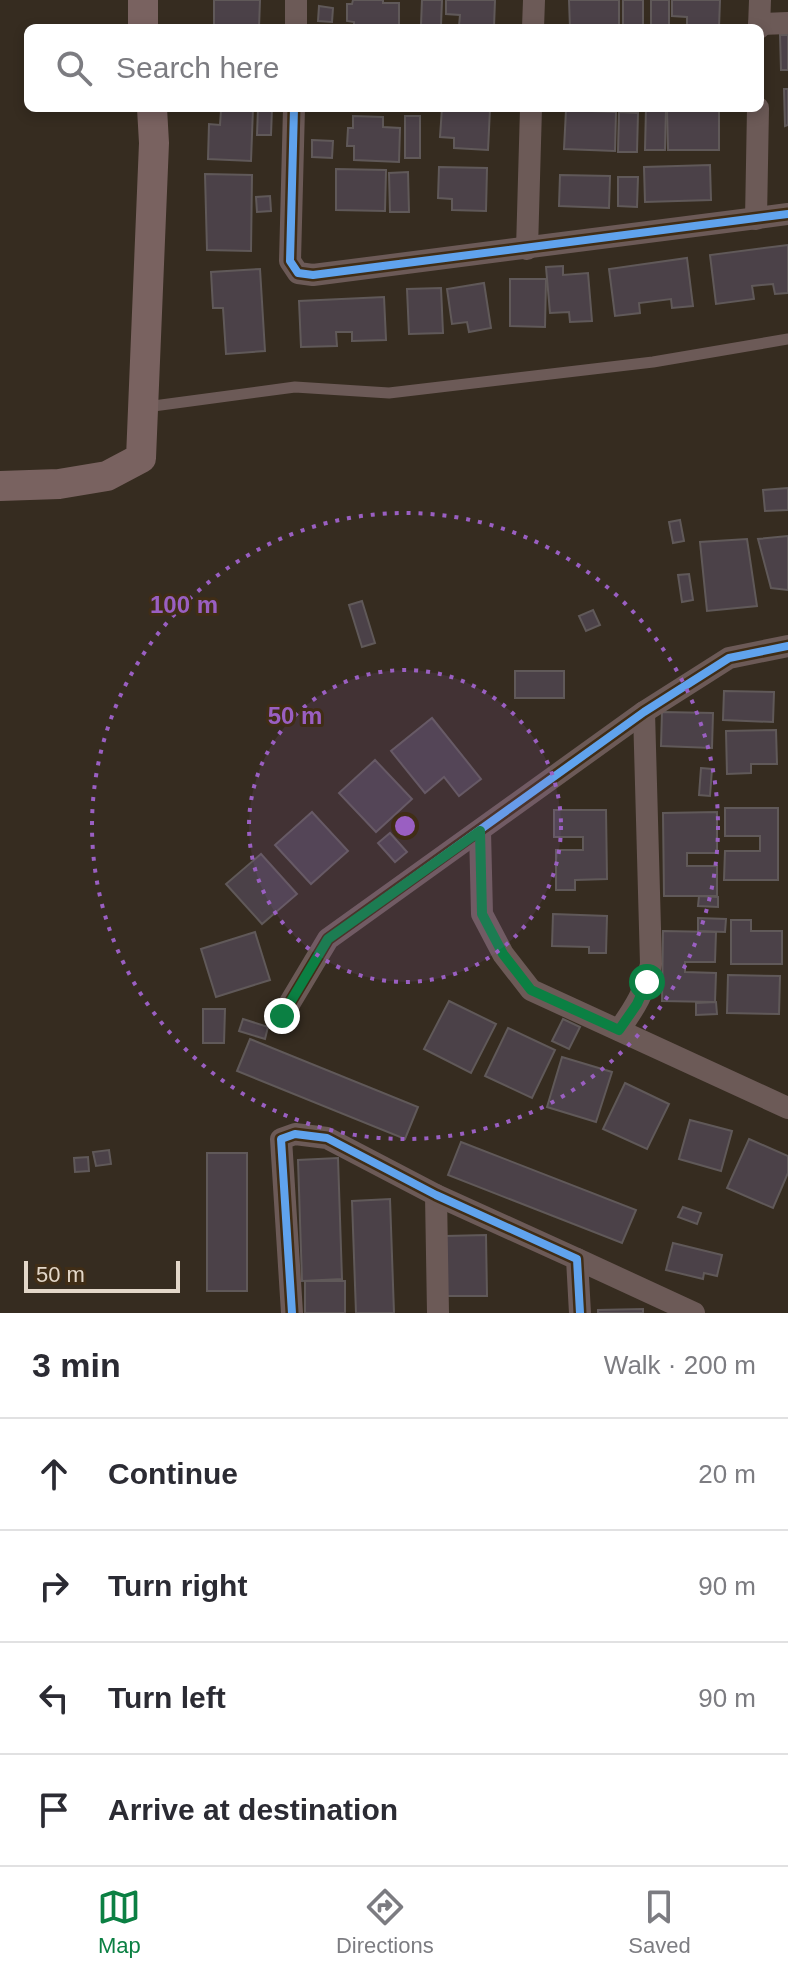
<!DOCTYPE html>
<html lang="en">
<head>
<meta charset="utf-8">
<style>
  body { margin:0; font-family:Helvetica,sans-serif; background:#f2f2f3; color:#2b2b33 }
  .scale { position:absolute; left:24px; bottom:20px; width:156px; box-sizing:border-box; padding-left:8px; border:4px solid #e3d7c9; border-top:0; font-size:22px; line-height:28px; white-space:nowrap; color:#e3d7c9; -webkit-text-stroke:6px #402d16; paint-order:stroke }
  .stop { position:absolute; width:24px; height:24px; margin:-18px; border:6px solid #0b8043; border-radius:50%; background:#fff }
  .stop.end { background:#0b8043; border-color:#fff; box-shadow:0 2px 8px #0008 }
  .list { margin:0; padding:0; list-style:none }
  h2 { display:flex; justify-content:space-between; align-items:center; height:104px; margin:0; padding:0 32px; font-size:34px }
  h2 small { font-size:26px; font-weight:400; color:#7c7c81 }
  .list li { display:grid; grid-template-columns:52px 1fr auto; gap:24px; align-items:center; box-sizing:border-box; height:112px; padding:0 32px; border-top:2px solid #e1e1e2 }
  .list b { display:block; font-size:30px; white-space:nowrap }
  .list em { font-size:26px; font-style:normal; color:#7c7c81 }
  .icon { flex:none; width:44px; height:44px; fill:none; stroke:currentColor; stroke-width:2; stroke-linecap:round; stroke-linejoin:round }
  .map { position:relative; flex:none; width:788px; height:1313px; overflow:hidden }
  .search { position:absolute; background:#fff; box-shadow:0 4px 12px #0003; left:24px; right:24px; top:24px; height:88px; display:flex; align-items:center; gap:20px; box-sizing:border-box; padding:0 28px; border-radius:12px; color:#7c7c81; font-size:30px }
  .sheet { height:552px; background:#fff }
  nav { display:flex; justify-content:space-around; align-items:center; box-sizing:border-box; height:112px; border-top:2px solid #e1e1e2; background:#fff; font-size:22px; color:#7c7c81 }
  nav a { display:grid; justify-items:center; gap:4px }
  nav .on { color:#0b8043 }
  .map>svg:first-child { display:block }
  .building { fill:#4b4148; stroke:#605959; stroke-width:2 }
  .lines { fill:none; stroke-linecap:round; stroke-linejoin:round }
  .lane { stroke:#6c5a57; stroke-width:11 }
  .street { stroke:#6c5a57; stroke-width:22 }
  .secondary { stroke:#796260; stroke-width:30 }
  .cycleway-casing { stroke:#402d16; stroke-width:13 }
  .cycleway { stroke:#60a3ed; stroke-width:8 }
  .route { stroke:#0b8043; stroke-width:10 }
  .ring { fill:none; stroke:#9a5fc2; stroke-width:4; stroke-dasharray:4 8 }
  .centre { fill:#9a5fc2; stroke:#402d16; stroke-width:4 }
  .ring-label { font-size:24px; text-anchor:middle; font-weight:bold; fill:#9a5fc2; stroke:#402d16; stroke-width:6; stroke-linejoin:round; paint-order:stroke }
</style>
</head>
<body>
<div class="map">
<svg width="788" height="1313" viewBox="0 0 788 1313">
  <rect width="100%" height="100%" fill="#362c20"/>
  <g class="building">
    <polygon points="214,0 260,0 259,28 214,28"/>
    <polygon points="353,0 383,0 383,3 399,3 399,28 354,28 354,22 347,21 347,4 352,4"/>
    <polygon points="422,0 442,0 441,25 421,25"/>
    <polygon points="446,0 495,0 494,27 459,26 460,15 446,14"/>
    <polygon points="569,0 619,0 619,28 570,28"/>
    <rect x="623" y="0" width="20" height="28"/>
    <rect x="651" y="0" width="18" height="28"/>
    <polygon points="672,0 720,0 719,28 687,28 687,17 672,16"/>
    <polygon points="319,6 333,8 332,22 318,21"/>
    <polygon points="780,35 788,35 788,70 781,70"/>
    <polygon points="784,89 788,89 788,125 785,126"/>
    <polygon points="210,108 253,108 251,161 208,159 209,124 220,125 221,110"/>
    <polygon points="258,108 272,108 271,135 257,135"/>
    <polygon points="442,108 490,109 488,150 454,148 454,138 440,137"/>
    <polygon points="646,108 666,108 665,150 645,150"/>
    <polygon points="667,108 719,108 719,150 668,150"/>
    <polygon points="566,110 616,112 615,151 564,149"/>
    <polygon points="619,112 638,113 637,152 618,152"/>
    <polygon points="353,116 383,117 383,127 400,128 399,162 354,160 354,146 347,146 348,128 353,128"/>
    <rect x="405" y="116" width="15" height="42"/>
    <polygon points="312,140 333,141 332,158 312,157"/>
    <polygon points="710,165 711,200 645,202 644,167"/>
    <polygon points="439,167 487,168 486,211 452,210 452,199 438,198"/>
    <polygon points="336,169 386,170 385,211 336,210"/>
    <polygon points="408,172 409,212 390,212 389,173"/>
    <polygon points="205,174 252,175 251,251 207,250"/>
    <polygon points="560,175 610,176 609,208 559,206"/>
    <polygon points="618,177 638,177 637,207 618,206"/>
    <polygon points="270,196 271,211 257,212 256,197"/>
    <polygon points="788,245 788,293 775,294 773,284 752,286 754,299 716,304 710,255"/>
    <polygon points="687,258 693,306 672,308 671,299 639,303 640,313 615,316 609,269"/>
    <polygon points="563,266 563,275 588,273 592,321 570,322 569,312 550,313 546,267"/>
    <polygon points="260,269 265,351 226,354 223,308 213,308 211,272"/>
    <polygon points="510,279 546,279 545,327 510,326"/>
    <polygon points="484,283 491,328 469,332 467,322 452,324 447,289"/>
    <polygon points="441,288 443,333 409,334 407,289"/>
    <polygon points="384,297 386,340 352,341 352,332 336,332 337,346 301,347 299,301"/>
    <polygon points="788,488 788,510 765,511 763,490"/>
    <polygon points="680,520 684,541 673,543 669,522"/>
    <polygon points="788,536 788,590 771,588 758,539"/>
    <polygon points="747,539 757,606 707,611 700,542"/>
    <polygon points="689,574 693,600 682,602 678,575"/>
    <polygon points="362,601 375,643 362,647 349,605"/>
    <polygon points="593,610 600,625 586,631 579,616"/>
    <rect x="515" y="671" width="49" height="27"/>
    <polygon points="724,691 774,692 773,722 723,720"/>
    <polygon points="662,712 713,713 712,748 661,746"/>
    <polygon points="432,718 481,779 459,796 444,777 425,793 391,751"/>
    <polygon points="776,730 777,764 751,764 751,773 727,774 726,731"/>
    <polygon points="375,760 412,799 376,832 339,793"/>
    <polygon points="701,768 712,769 710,796 699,795"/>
    <polygon points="725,808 778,808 778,880 724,880 725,851 760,851 760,836 725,836"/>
    <polygon points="554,810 606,810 607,879 575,880 575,890 556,890 556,850 583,850 583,837 554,837"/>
    <polygon points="312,812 348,851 311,884 275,845"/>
    <polygon points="717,812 717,853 687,853 687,866 717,866 717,896 664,896 663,813"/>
    <polygon points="390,833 407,852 395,862 378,843"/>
    <polygon points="261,854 297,894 262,924 226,884"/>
    <polygon points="699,896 718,897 718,907 698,906"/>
    <polygon points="553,914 607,916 606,953 589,953 589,947 552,946"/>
    <polygon points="698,918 726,919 725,932 698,931"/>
    <polygon points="731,920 751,920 751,931 782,931 782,964 731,964"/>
    <polygon points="663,931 716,932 715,962 685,962 685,972 716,973 715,1002 662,1001"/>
    <polygon points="255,932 270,980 216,997 201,949"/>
    <polygon points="728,975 780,976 779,1014 727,1013"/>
    <polygon points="449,1001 496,1024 471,1073 424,1049"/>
    <polygon points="716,1002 717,1014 696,1015 696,1003"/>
    <polygon points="203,1009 225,1009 224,1043 203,1043"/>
    <polygon points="243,1019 268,1027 265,1039 239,1031"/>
    <polygon points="563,1019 580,1027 569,1049 552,1041"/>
    <polygon points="508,1028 555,1050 532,1098 485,1076"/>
    <polygon points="250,1039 418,1107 405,1139 237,1071"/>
    <polygon points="562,1057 612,1072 596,1122 547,1107"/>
    <polygon points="625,1083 669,1104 647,1149 603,1129"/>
    <polygon points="690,1120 732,1131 721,1171 679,1159"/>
    <polygon points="749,1139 788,1156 788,1173 773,1208 727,1188"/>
    <polygon points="461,1142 636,1210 622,1243 448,1175"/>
    <polygon points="109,1150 111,1164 96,1166 93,1152"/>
    <rect x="207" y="1153" width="40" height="138"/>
    <polygon points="88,1157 89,1171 75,1172 74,1158"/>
    <polygon points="338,1158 342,1279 302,1281 298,1160"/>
    <polygon points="390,1199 394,1313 356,1313 352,1201"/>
    <polygon points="683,1207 701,1213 697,1224 678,1217"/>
    <polygon points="486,1235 487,1296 447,1296 446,1236"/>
    <polygon points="673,1243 722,1255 717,1276 704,1273 703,1279 666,1270"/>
    <rect x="305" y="1281" width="40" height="32"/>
    <polygon points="643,1309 643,1313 598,1313 598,1310"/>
  </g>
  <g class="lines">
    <polyline class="lane" points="146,407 295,387 389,393 653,362 788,339"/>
    <g class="street">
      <polyline points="759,24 788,23"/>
      <polyline points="296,28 296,0"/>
      <polyline points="533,28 534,0"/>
      <polyline points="759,28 760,0"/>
      <polyline points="294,108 290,261 298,273 313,275 788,214"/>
      <polyline points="756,219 758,108"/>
      <polyline points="527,249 531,108"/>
      <polyline points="480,831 482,914 503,954 531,990 788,1108"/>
      <polyline points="282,1016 328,939 644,712 729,658 788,646"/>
      <path d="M 619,1030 C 634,1009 646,990 651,964 L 644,712"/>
      <polyline points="436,1195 438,1313"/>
      <polyline points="577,1259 694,1313"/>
      <polyline points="292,1313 281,1139 295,1134 327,1138 436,1195 577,1259 580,1313"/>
    </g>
    <g class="secondary">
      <polyline points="143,0 143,28"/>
      <polyline points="0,486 59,484 107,476 141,458 154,143 152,108"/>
    </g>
    <defs>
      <g id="cycleway">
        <polyline points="294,108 290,261 298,273 313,275 788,214"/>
        <polyline points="282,1016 328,939 644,712 729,658 788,646"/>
        <polyline points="292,1313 281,1139 295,1134 327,1138 436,1195 577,1259 580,1313"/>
      </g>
    </defs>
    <use href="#cycleway" class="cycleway-casing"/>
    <use href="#cycleway" class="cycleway"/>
  </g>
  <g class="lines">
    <polyline class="route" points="282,1016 328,939 480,831 482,914 503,954 531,990 619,1030 637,1004 647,982"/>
  </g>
  <circle cx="405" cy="826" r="156" fill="#9a5fc2" fill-opacity=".12"/>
  <g class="ring">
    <circle cx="405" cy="826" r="156"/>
    <circle cx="405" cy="826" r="313"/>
  </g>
  <circle cx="405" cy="826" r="12" class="centre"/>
  <g class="ring-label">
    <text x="184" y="613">100 m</text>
    <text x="295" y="724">50 m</text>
  </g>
</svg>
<div class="scale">50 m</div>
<div class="stop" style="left:647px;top:982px"></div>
<div class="stop end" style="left:282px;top:1016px"></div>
<div class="search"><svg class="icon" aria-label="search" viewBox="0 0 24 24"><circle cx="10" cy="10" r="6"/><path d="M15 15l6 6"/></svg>Search here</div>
</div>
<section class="sheet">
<h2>3 min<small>Walk · 200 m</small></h2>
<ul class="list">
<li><svg class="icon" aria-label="ahead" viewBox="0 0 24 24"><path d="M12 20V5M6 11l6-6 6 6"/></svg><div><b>Continue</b></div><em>20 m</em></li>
<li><svg class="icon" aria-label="right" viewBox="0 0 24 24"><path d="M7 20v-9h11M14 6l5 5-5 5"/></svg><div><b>Turn right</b></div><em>90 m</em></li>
<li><svg class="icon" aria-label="left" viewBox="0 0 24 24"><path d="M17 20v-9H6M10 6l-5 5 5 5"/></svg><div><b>Turn left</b></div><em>90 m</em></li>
<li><svg class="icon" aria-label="arrive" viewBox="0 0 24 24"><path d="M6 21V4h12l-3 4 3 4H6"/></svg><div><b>Arrive at destination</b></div></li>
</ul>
</section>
<nav>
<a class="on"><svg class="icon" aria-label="map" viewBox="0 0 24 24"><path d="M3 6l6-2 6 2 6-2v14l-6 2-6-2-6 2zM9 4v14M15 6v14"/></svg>Map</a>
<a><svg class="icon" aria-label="directions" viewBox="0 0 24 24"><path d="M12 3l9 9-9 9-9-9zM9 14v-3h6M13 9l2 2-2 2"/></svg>Directions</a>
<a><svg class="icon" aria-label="saved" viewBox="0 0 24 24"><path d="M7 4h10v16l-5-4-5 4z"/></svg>Saved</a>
</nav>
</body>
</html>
